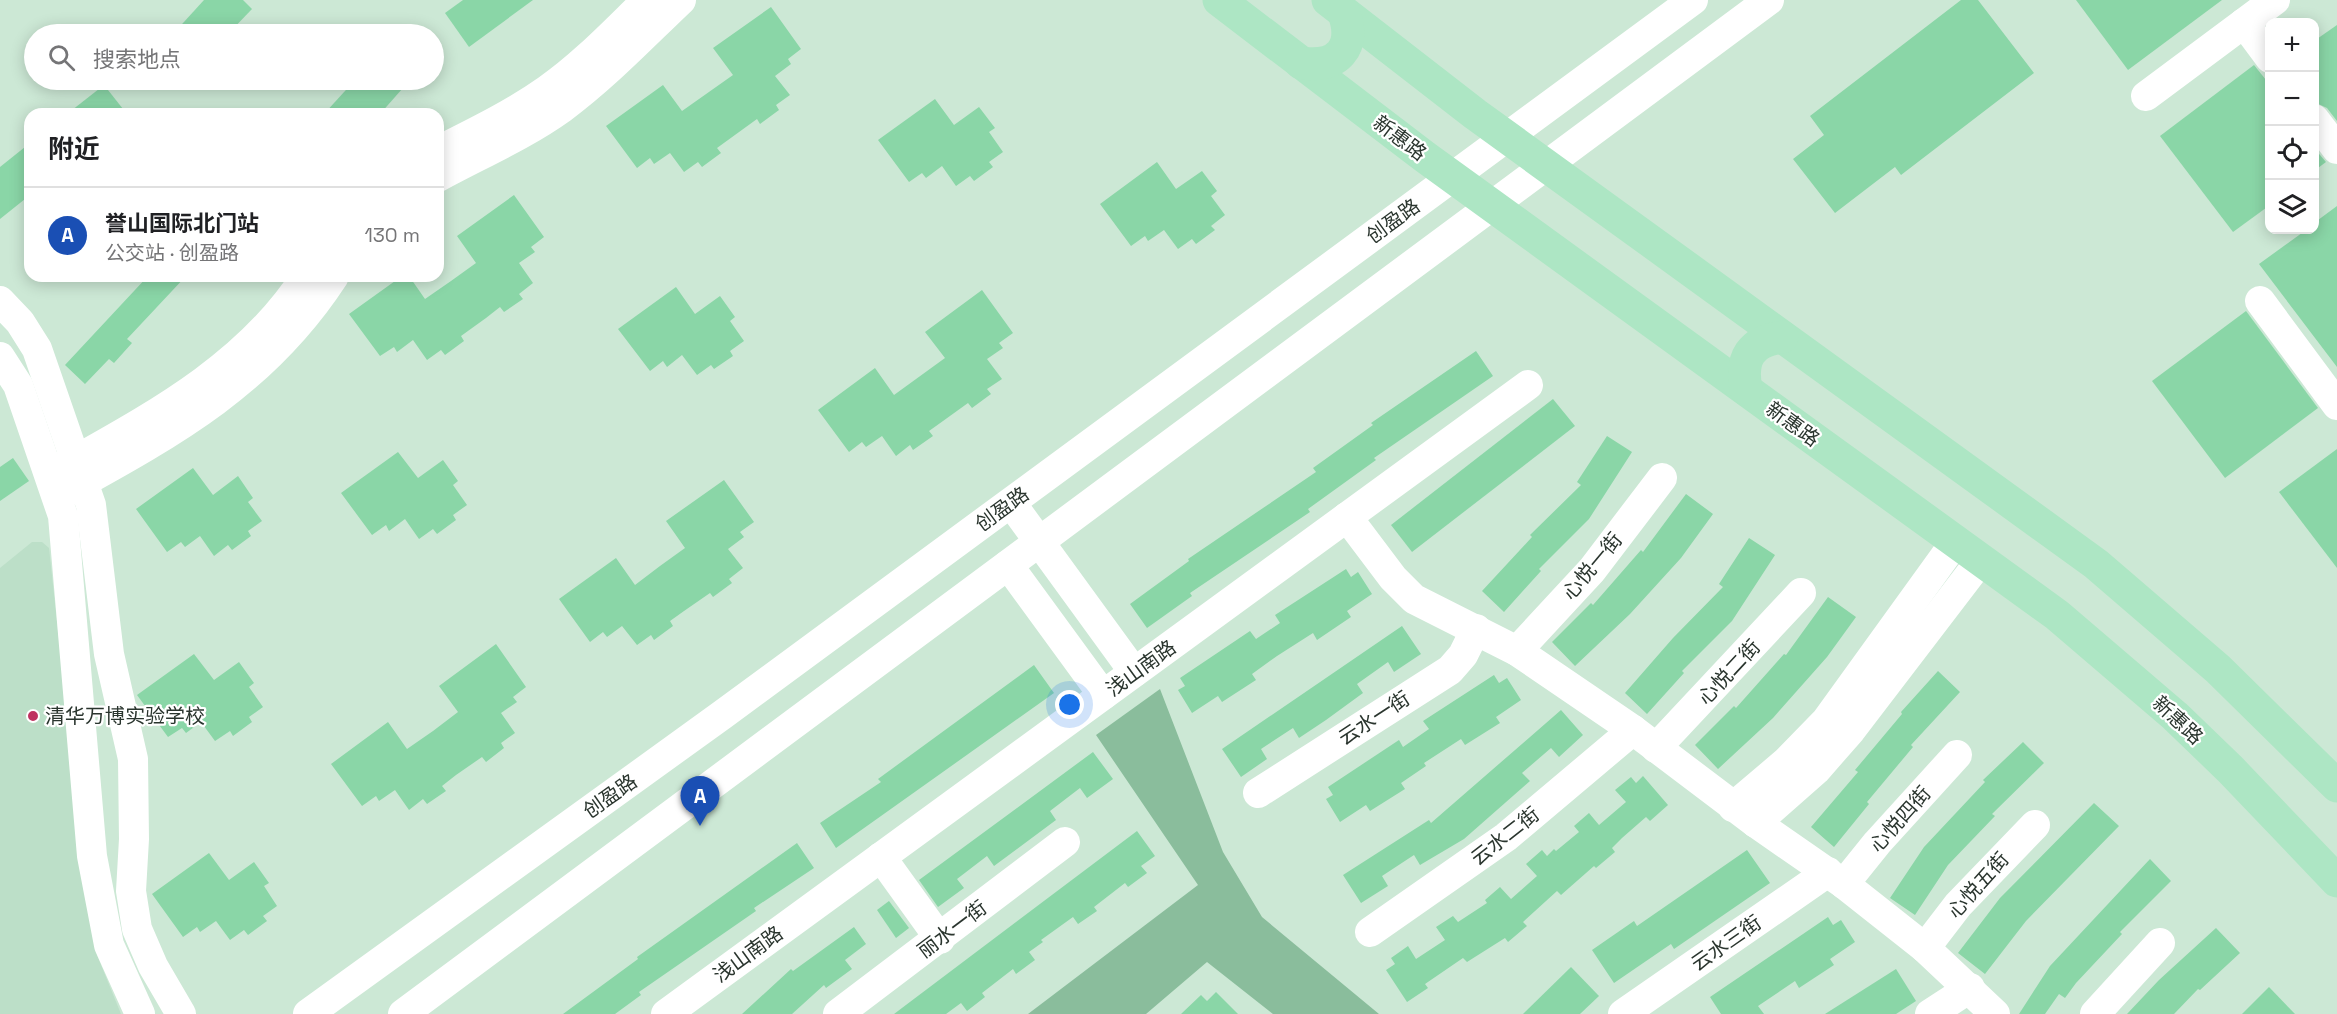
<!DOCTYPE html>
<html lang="zh">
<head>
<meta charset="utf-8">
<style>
  body { margin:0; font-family:"Space Grotesk","Noto Sans SC",sans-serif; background:#f2f2f2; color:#202124 }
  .controls { position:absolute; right:18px; top:18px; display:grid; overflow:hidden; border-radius:12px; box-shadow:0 3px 15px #0003 }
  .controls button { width:54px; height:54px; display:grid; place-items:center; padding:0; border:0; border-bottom:2px solid #e0e0e0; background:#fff; color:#202124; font:30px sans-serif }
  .you { position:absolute; left:1070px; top:705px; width:21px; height:21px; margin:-15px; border:4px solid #fff; border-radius:50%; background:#1a73e8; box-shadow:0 0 0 9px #1a73e833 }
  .badge { display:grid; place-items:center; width:39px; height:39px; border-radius:50%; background:#b45309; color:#fff; font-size:20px; font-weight:700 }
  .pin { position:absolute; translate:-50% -50px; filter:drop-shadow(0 2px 3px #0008) }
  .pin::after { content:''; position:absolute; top:32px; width:21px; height:18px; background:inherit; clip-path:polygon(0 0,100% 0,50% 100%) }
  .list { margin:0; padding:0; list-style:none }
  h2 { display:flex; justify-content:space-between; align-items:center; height:78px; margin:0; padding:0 24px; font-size:26px }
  h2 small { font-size:20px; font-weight:400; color:#757577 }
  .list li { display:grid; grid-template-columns:39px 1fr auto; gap:18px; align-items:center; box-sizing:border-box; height:96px; padding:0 24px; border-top:2px solid #e0e0e0 }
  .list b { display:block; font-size:22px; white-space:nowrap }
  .list p { margin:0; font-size:20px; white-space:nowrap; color:#757577 }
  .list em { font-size:20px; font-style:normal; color:#757577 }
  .icon { flex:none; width:33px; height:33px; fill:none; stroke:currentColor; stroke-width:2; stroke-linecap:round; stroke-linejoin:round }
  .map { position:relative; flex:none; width:2337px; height:1014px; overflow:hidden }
  .search { position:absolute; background:#fff; box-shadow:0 3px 15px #0003; left:24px; top:24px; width:420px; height:66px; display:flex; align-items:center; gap:15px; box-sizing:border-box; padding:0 21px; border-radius:33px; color:#757577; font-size:22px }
  .panel { position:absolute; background:#fff; box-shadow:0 3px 15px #0003; left:24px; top:108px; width:420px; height:174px; border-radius:18px }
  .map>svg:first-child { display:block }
  .built { fill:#bcdfc8 }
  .green { fill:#8abd9c }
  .building { fill:#8ad6a7 }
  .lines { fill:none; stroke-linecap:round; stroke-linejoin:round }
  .minor { stroke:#fff; stroke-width:30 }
  .major { stroke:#ade6c4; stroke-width:33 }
  .poi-dot { fill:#bf3260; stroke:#fff; stroke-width:2 }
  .labels { text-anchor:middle; stroke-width:4.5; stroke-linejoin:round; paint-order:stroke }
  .street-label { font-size:20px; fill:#2a352e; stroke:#fff }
  .poi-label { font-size:20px; fill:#2a352e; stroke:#fff; text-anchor:start }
</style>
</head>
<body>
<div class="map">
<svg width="2337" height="1014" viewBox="0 0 2337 1014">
  <rect width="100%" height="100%" fill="#cce8d5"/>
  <polygon class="built" points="32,542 42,542 49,548 75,787 82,876 97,955 121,1014 0,1014 0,568"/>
  <polygon class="green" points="1160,689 1223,852 1262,917 1379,1014 1273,1014 1207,962 1146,1014 1028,1014 1198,885 1096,735"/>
  <g class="building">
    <polygon points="204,0 243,0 252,9 228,34 173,34"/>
    <polygon points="463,0 533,0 469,47 445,13"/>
    <polygon points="1961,0 1978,0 2034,73 1901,175 1895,167 1835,213 1793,159 1824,135 1810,116"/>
    <polygon points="2076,0 2222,0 2128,70"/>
    <polygon points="771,7 801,49 788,59 791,64 775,76 790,95 776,105 779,110 760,124 757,119 717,148 721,153 702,167 698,162 684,172 670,153 654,164 650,158 637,168 606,126 663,85 682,111 733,75 713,48"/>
    <polygon points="2337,25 2337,121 2327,108 2314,102 2314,41"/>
    <polygon points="2254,65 2270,85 2270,205 2233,232 2160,136"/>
    <polygon points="355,80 410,80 380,114 324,114"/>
    <polygon points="104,85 127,114 67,114"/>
    <polygon points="935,99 954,125 979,107 995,128 989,132 1003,152 989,162 993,167 974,181 970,176 956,186 942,166 926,178 922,173 909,182 878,140"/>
    <polygon points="30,143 30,195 0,219 0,167"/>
    <polygon points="2314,148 2326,162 2314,171"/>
    <polygon points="1157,162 1176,189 1202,171 1217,191 1211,196 1225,215 1211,226 1215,230 1196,244 1192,239 1178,249 1164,230 1148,241 1145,236 1131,246 1100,204"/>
    <polygon points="514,195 544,237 531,247 535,252 519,263 533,283 519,294 523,299 504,312 500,307 486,318 461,336 464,341 445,355 441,350 427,360 413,340 397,352 394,347 380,356 349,314 402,276 409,276 425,299 451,281 476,263 457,236"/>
    <polygon points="2337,206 2337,367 2259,264 2306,230 2314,230 2314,223"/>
    <polygon points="148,276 186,276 127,339 132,343 114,363 109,359 85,384 65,365"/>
    <polygon points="676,287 695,314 720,296 735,317 730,321 744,341 730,351 733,356 714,369 711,365 697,375 682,355 667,367 663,361 650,371 618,329"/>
    <polygon points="982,290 1013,333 999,343 1003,348 987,359 1002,379 987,389 991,394 972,408 968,403 943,421 929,431 933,436 913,450 910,445 896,456 882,436 866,447 862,442 849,452 818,410 875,368 894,395 945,358 925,332"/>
    <polygon points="2246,311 2318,408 2225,478 2152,381"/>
    <polygon points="1476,351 1493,376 1374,458 1376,460 1308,509 1310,512 1190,593 1192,596 1147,628 1130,604 1189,561 1188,559 1316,472 1313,468 1373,425 1371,423"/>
    <polygon points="1553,399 1575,426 1412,552 1391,525"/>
    <polygon points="1607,436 1632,452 1589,519 1539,569 1541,571 1504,612 1482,591 1532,537 1530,535 1581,485 1577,482"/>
    <polygon points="2337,449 2337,568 2279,492"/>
    <polygon points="398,452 418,478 443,460 458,481 453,485 467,505 453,515 456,520 437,534 433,529 419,539 405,519 389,531 386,525 372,535 341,493"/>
    <polygon points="13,458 29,481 0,501 0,467"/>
    <polygon points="193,468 213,495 238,476 253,498 248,502 262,521 248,531 251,536 232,550 228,545 214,556 200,536 185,547 181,542 167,552 136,509"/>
    <polygon points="724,480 754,522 740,532 744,537 728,549 743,568 729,579 732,583 713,597 710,593 684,611 670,621 673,626 654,640 651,635 637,645 622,626 607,637 603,632 590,642 559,599 616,558 635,585 660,566 685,548 666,521"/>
    <polygon points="1686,494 1713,514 1681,558 1630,614 1575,666 1552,642 1591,603 1593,605 1641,550 1643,552"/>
    <polygon points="1749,538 1775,555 1732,621 1682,671 1684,673 1647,714 1625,693 1673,638 1723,587 1719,584"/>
    <polygon points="1346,569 1351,577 1358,572 1372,594 1347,611 1351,617 1317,640 1313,633 1277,656 1252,674 1256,680 1222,702 1218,696 1192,713 1178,690 1185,686 1180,678 1250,631 1256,639 1280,623 1275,615"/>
    <polygon points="1828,597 1856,617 1827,657 1773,718 1718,769 1695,745 1734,706 1736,708 1784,654 1786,655"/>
    <polygon points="1402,626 1421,654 1394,672 1388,662 1357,684 1363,693 1326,720 1299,738 1293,728 1261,749 1267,759 1241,777 1222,749"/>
    <polygon points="496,644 526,687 513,697 517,702 501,713 515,733 501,743 504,748 486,762 482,757 456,775 442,786 446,791 427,804 423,799 409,810 395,790 379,801 376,796 362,806 331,764 388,722 407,749 433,731 458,712 439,686"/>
    <polygon points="194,654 214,680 239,662 254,683 249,687 263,707 249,717 252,722 233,736 230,731 215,741 201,722 186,733 182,728 168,737 137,695"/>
    <polygon points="1034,665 1054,693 836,848 820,823 881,782 878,779"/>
    <polygon points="1938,671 1960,692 1911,745 1913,747 1867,802 1869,804 1834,847 1811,827 1858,772 1855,770 1902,714 1901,712"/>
    <polygon points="1494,675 1499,683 1507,678 1521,700 1496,717 1500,723 1465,745 1461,739 1424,763 1426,766 1401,783 1405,789 1370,811 1366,805 1340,822 1326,799 1333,795 1328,787 1399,740 1403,747 1429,729 1423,721"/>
    <polygon points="1561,710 1583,735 1559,757 1551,748 1522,773 1530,781 1464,839 1420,865 1414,855 1382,876 1388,886 1361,903 1343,875 1429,820 1431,823"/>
    <polygon points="2023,742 2044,763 1992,814 1995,816 1948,865 1915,915 1890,898 1924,847 1985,782 1983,780"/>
    <polygon points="1093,752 1113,779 1087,798 1080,788 1050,811 1056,820 994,866 987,856 957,879 964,888 938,907 919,880"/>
    <polygon points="1643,776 1668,805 1650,821 1646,817 1622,838 1612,848 1615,852 1596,868 1594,866 1561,895 1557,891 1523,922 1527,926 1508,942 1505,938 1467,962 1463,958 1425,984 1428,988 1407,1002 1386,970 1395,964 1391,958 1408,946 1416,959 1445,940 1436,927 1453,916 1458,922 1487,903 1485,900 1500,887 1511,899 1537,876 1526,864 1542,850 1547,856 1554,849 1556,851 1579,832 1574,826 1589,813 1599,825 1626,802 1615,790 1631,777 1636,783"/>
    <polygon points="2094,803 2119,826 2026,921 1985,974 1958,953 2000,898"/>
    <polygon points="1137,831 1155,856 1141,866 1147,873 1128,887 1125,883 1094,907 1097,911 1078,924 1073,917 1041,940 1043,942 1029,952 1035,960 1016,974 1013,969 982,993 985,997 967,1011 961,1003 946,1014 894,1014"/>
    <polygon points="797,843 814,868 754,908 756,911 639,992 641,995 615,1014 563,1014 638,959 637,957"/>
    <polygon points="1747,850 1770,883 1674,949 1671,944 1614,983 1592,950 1634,921 1637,926"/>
    <polygon points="209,853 229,880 254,862 269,883 264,886 277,906 263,916 267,921 248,935 244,930 230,940 216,921 200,932 197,927 183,937 152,894"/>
    <polygon points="2150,859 2171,881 2120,932 2122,934 2076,983 2065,998 2059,994 2045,1014 2019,1014 2050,966"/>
    <polygon points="889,901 909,928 896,938 877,910"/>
    <polygon points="1828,917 1833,925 1841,920 1855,942 1830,959 1834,965 1799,988 1795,981 1758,1006 1764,1014 1721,1014 1710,997"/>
    <polygon points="854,927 866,944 845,960 852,969 826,988 824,985 792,1014 742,1014 791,969 793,971"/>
    <polygon points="2216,928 2240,953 2200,990 2198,989 2174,1014 2127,1014 2159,980"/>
    <polygon points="1571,967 1599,996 1580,1014 1523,1014"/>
    <polygon points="1896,969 1916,1001 1896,1014 1825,1014"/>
    <polygon points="2269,987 2295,1014 2242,1014"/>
    <polygon points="1216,992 1238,1014 1181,1014 1201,995 1207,1001"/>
  </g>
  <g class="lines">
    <g class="minor">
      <polyline points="2244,23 2270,58"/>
      <polyline points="2146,96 2275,0"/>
      <polyline points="2314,119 2337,149"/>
      <path d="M 438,151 C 476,132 513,114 547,90 C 584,64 615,31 647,0"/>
      <path d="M 438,177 C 480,154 523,136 562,108 C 605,76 642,37 681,0"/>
      <polyline points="0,301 20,322 37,349 91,505 109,654 133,759 134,839 131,891 137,929 153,966 181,1014"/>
      <polyline points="2260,301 2337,405"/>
      <polyline points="0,357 18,385 63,516 92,856 109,945 140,1014"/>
      <path d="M 58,470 C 150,418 247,368 306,276"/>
      <path d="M 67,491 C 174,432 265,382 334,276"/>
      <polyline points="1011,503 1134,672"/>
      <polyline points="1347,517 1393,578 1414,599 1517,651 1633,730 1756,823 1844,884 1925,948 1995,1014"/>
      <polyline points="1008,565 1103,695"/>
      <polyline points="1517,651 1592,570 1662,478"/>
      <polyline points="1656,748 1801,593"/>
      <polyline points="1258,793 1450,670 1463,655 1476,629"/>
      <polyline points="1733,807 1786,762 1826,721 1956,541"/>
      <polyline points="1756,823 1816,770 1851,730 1981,560"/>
      <polyline points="881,857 940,939"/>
      <polyline points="1844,884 1877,843 1957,755"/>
      <polyline points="1370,932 1506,837 1633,730"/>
      <polyline points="1925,948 1958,905 2035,825"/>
      <polyline points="308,1014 722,715 1693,0"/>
      <polyline points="403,1014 1769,0"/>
      <polyline points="666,1014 1528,385"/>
      <polyline points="838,1014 1065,842"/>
      <polyline points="1623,1014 1828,872"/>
      <polyline points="1930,1014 1970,988"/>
      <polyline points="2095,1014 2160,943"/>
    </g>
    <g class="major">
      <polyline points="1219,0 1425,157 2057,615 2175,716 2231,770 2337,881"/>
      <polyline points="1328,0 1475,114 2096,564 2218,669 2337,786"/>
      <path d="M 1301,63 C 1338,68 1356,48 1344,13"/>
      <path d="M 1746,389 C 1740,358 1751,341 1782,337"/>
    </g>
  </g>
  <circle class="poi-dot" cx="33" cy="716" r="6"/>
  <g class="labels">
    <g class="street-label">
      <text transform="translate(1400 138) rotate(37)" y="7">新惠路</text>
      <text transform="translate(1393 221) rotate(-36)" y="7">创盈路</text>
      <text transform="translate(1793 424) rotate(36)" y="7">新惠路</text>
      <text transform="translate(1002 509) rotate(-36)" y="7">创盈路</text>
      <text transform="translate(1592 566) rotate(-50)" y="7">心悦一街</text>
      <text transform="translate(1141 668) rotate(-36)" y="7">浅山南路</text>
      <text transform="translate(1729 672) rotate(-47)" y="7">心悦二街</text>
      <text transform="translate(1374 718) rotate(-33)" y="7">云水一街</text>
      <text transform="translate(2178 720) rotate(43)" y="7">新惠路</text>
      <text transform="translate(610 796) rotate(-35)" y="7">创盈路</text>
      <text transform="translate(1900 819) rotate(-48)" y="7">心悦四街</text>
      <text transform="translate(1505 836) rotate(-38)" y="7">云水二街</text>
      <text transform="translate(1978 885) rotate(-48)" y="7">心悦五街</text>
      <text transform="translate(952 929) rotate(-37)" y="7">丽水一街</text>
      <text transform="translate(1726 943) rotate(-35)" y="7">云水三街</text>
      <text transform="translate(748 954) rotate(-36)" y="7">浅山南路</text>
    </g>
    <g class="poi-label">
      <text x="45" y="723">清华万博实验学校</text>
    </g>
  </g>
</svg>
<div class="controls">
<button>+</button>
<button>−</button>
<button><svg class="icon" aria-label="locate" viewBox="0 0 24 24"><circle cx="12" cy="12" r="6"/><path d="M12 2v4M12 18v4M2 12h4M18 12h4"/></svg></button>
<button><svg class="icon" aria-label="layers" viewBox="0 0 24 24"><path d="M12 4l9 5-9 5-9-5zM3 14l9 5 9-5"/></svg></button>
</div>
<div class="you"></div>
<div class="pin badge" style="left:700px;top:826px;background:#1a4fb4">A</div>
<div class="search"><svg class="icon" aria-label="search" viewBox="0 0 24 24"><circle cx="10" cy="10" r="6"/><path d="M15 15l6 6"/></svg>搜索地点</div>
<section class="panel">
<h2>附近<small></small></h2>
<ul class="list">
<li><span class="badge" style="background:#1a4fb4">A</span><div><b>誉山国际北门站</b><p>公交站 · 创盈路</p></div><em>130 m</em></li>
</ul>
</section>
</div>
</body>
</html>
